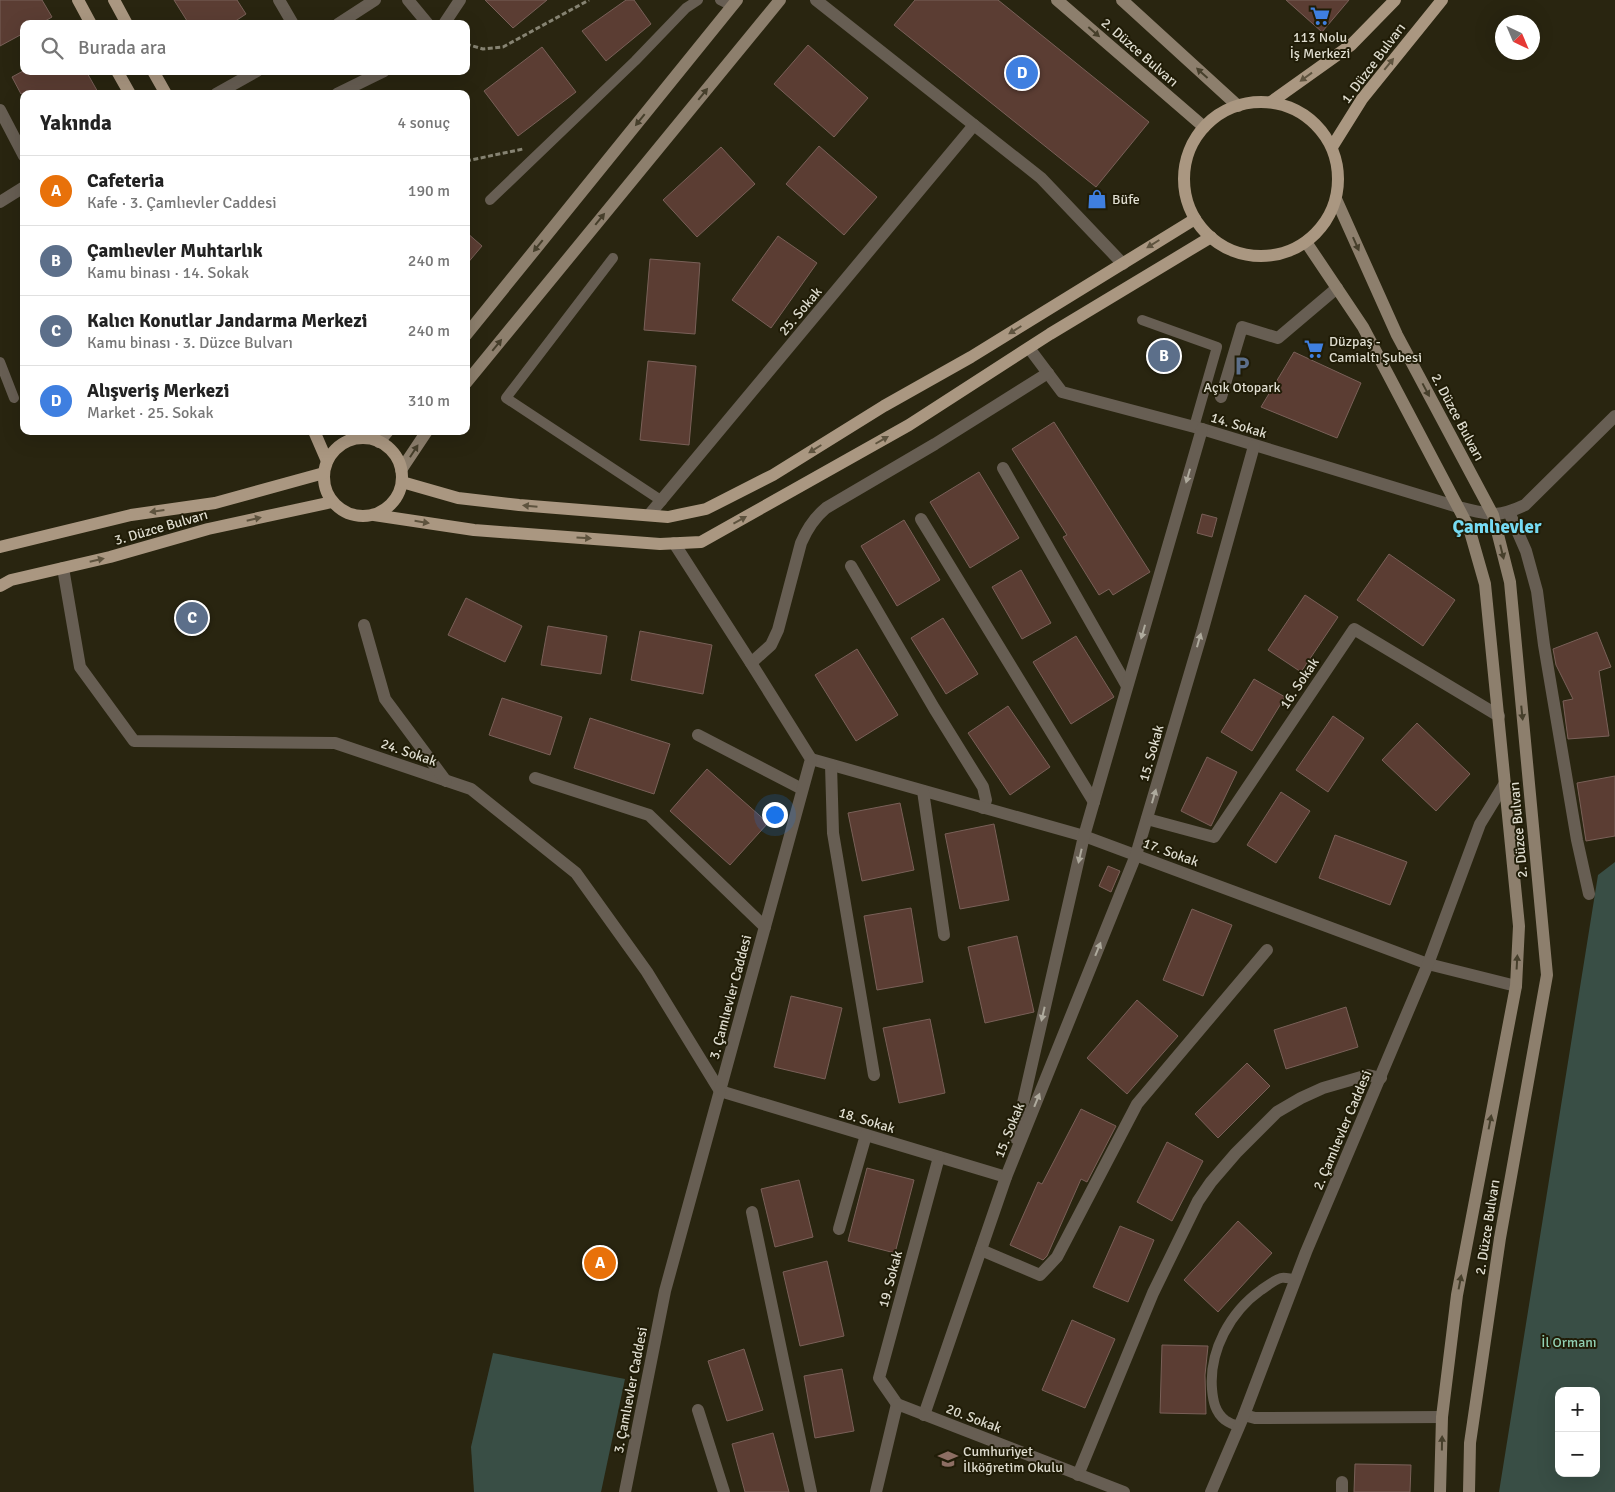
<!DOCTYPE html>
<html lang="tr">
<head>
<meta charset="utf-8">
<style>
  body { margin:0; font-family:Signika,sans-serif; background:#f2f2f2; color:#222 }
  .controls { position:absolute; right:15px; bottom:15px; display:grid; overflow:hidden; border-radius:10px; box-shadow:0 5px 20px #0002 }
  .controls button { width:45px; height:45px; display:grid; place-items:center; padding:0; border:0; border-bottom:1px solid #e0e0e0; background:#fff; color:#222; font:25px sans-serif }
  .compass { position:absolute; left:1495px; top:15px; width:45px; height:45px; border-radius:50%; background:#fff; box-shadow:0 5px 20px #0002; rotate:136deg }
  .you { position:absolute; left:774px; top:814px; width:18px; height:18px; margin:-12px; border:4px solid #fff; border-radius:50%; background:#1a73e8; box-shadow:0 0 0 8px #1a73e833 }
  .badge { display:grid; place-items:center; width:32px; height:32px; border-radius:50%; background:#3a6d78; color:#fff; font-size:16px; font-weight:700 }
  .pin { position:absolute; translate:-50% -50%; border:2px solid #fff; box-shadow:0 1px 5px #0006 }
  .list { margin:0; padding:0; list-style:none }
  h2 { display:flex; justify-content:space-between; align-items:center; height:65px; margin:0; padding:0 20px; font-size:21px }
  h2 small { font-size:16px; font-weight:400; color:#767676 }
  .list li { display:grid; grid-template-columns:32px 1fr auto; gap:15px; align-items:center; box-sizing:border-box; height:70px; padding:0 20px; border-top:1px solid #e0e0e0 }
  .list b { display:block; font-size:19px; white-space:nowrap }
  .list p { margin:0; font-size:16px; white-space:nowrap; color:#767676 }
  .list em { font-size:16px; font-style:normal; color:#767676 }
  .icon { flex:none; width:28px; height:28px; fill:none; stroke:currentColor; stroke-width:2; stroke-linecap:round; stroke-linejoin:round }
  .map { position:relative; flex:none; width:1615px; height:1492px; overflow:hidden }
  .search { position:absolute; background:#fff; box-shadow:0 5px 20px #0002; left:20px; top:20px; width:450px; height:55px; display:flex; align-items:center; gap:12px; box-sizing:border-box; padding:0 18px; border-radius:10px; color:#767676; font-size:19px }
  .panel { position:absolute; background:#fff; box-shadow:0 5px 20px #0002; left:20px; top:90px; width:450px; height:345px; border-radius:10px }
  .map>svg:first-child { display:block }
  .green { fill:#394e45; fill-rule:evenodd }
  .building { fill:#5b3d33; stroke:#796058 }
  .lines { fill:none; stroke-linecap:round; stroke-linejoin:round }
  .path { stroke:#868372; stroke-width:3; stroke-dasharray:5 2.5; stroke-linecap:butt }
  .lane { stroke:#675e53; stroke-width:10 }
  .street { stroke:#675e53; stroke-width:12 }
  .secondary { stroke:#8d7f6d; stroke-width:12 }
  .primary { stroke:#aa9781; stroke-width:12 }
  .oneway { fill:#463f2b }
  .oneway2 { fill:#5e533e }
  .oneway3 { fill:#aeaa9d }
  .labels { text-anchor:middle; stroke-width:4; stroke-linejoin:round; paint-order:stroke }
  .poi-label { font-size:14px; fill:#dedccf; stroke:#201c07; text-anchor:start }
  .street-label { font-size:14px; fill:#dedccf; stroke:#201c07 }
  .park-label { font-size:14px; fill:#91d0b3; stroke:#201c07 }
  .district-label { font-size:19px; font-weight:bold; fill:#76dbf3; stroke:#201c07 }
</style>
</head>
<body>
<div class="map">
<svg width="1615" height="1492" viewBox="0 0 1615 1492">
  <rect width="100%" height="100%" fill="#292510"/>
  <g class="green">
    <path d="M 1615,862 L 1615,1492 L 1499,1492 L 1598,875 ZM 1559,1391 L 1596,1391 L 1596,1473 L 1559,1473 Z"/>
    <polygon points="493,1353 625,1379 601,1492 474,1492 471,1447"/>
  </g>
  <g class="building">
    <polygon points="0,0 42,0 52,17 40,24 24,24 24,33 0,46"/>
    <polygon points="174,0 237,0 246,14 231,24 189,24"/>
    <polygon points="485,0 547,0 513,28"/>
    <polygon points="626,0 634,0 651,24 606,61 582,31"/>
    <polygon points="915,0 998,0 1149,122 1096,187 894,25"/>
    <polygon points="1286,0 1349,0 1322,32"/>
    <polygon points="808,45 868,98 834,137 774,84"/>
    <polygon points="542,47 576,92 518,136 484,91"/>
    <polygon points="23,71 86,71 99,94 21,94 12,77"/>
    <polygon points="819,146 877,197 844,235 786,184"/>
    <polygon points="721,147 755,184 697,237 663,200"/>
    <polygon points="466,232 482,246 466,265"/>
    <polygon points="778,236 817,263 771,328 732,300"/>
    <polygon points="650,259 700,263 695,334 644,330"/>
    <polygon points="1294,352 1361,383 1337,438 1261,407"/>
    <polygon points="648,361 696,366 689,445 640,440"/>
    <polygon points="1054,422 1150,572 1113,595 1109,589 1099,595 1063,537 1067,535 1012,449"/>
    <polygon points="979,472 1019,538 970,568 930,502"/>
    <polygon points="1202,514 1217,518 1212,537 1197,533"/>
    <polygon points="904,520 940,580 897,606 861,546"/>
    <polygon points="1389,554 1455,600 1423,646 1357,600"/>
    <polygon points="1021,570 1051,623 1022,639 992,587"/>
    <polygon points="1305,595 1338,617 1301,672 1268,650"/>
    <polygon points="466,598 522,626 505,662 448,635"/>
    <polygon points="943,618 978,674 946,694 911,638"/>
    <polygon points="548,626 607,636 601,674 541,665"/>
    <polygon points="640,631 712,645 703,694 631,680"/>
    <polygon points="1597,632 1611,667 1599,671 1609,736 1568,739 1563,701 1573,699 1556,665 1553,649"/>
    <polygon points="1076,636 1114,697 1071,724 1033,662"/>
    <polygon points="857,649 898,715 856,741 815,675"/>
    <polygon points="1254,679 1285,697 1252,751 1221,732"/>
    <polygon points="502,698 562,717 550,755 489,735"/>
    <polygon points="1008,706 1050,767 1010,795 968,733"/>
    <polygon points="1333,716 1364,738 1328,792 1296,770"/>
    <polygon points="590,718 670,744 654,794 574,768"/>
    <polygon points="1417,723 1470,774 1436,811 1382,760"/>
    <polygon points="1207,757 1237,772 1211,826 1181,811"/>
    <polygon points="707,769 768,823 730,865 670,811"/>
    <polygon points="1615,776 1615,836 1586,841 1577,783"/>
    <polygon points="1281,792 1310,811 1276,863 1247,845"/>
    <polygon points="900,803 914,870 862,881 848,813"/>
    <polygon points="994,824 1009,900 960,909 945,834"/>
    <polygon points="1335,835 1407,862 1390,905 1319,878"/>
    <polygon points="1108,866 1120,871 1111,892 1099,886"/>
    <polygon points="911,908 923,982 877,990 864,916"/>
    <polygon points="1192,909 1232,925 1203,996 1163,980"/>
    <polygon points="1017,936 1034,1012 985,1023 968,947"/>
    <polygon points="791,996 842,1008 825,1079 774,1067"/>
    <polygon points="1137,1000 1178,1036 1127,1094 1087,1058"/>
    <polygon points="1346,1007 1358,1047 1286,1069 1274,1030"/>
    <polygon points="930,1019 945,1093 899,1103 883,1028"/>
    <polygon points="1247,1063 1270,1086 1218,1138 1195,1114"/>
    <polygon points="1081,1109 1116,1126 1087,1182 1081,1179 1047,1256 1043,1260 1010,1245 1038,1182 1042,1184"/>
    <polygon points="1167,1142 1203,1161 1172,1221 1137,1202"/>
    <polygon points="867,1168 914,1180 895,1253 848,1241"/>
    <polygon points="799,1180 813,1237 775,1247 761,1189"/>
    <polygon points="1238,1221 1272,1253 1218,1312 1184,1280"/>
    <polygon points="1120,1226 1154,1240 1128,1302 1093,1287"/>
    <polygon points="827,1261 844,1336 800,1346 783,1272"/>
    <polygon points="1072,1320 1115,1339 1085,1408 1042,1390"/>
    <polygon points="1162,1345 1208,1346 1205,1375 1206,1414 1160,1413"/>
    <polygon points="744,1349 763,1410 727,1421 708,1361"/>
    <polygon points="842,1369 854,1431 815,1438 804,1376"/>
    <polygon points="773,1433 789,1492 745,1492 732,1444"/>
    <polygon points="1355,1464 1411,1465 1410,1492 1354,1492"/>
  </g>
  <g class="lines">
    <g class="path">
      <polyline points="466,44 483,49 503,47 589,0"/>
      <polyline points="466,161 523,149"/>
    </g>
    <g class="lane">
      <polyline points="720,0 732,6"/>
      <polyline points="490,200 635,61 686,8 698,0"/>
      <polyline points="613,258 506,398 662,501"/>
      <polyline points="1142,320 1217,347 1194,427"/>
      <polyline points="0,362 14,398"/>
      <path d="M 1239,1426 C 1234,1425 1229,1423 1225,1420 C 1215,1412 1213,1401 1212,1389 C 1209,1351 1230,1312 1261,1290 C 1267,1286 1274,1280 1281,1278 C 1285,1277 1291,1279 1296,1279"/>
    </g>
    <g class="street">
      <polyline points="279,0 293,24"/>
      <polyline points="408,0 428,24"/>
      <polyline points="816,0 1041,178 1123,264"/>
      <polyline points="338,24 375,0"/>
      <polyline points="444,24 460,0"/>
      <polyline points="216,94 257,71"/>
      <polyline points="337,94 384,71"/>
      <polyline points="0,110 24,156"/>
      <polyline points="0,202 24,187"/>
      <path d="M 1029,348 L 1062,392 L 1202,429 L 1458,507 C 1488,514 1495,519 1525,505 L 1615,416"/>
      <polyline points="1221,397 1242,327 1278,338 1337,288"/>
      <polyline points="1003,468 1127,686"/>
      <polyline points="1509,512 1526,551 1537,591 1544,645 1577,840 1589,894"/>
      <polyline points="649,515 974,125"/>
      <polyline points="921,519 1094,802"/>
      <polyline points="851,566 934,708 983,787 986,800 983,808"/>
      <polyline points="63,568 80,667 134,741 335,743 471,789 576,873 647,972 720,1091 1006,1177"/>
      <polyline points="364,625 385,699 446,781"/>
      <path d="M 751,663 L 771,645 L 778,630 L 801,543 C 807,529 814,518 826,508 L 935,444 L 1048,373"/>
      <polyline points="698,735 802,789"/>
      <polyline points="811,759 1084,836 1428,964 1516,986"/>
      <polyline points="831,765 833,833 874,1075"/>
      <polyline points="535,778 649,815 765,927"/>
      <polyline points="923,791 944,935"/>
      <polyline points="1147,819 1214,837 1354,629 1499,716"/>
      <polyline points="1015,1138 1084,836 1202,429"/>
      <polyline points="752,1212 811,1492"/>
      <polyline points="839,1229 866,1135"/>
      <polyline points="981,1250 1040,1275 1057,1257 1137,1104 1267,950"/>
      <polyline points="897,1404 879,1378 939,1157"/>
      <polyline points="698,1410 724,1492"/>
      <polyline points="924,1415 1006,1177 1136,855 1203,629 1254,446"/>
      <polyline points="1244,1415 1255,1418 1442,1417"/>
      <polyline points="1078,1475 1153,1293 1198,1201 1211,1182 1236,1153 1277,1112 1301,1098 1323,1088 1368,1075 1381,1078"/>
      <polyline points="625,1492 665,1291 811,759 751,663 674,543"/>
      <polyline points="876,1492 897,1404 1124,1492"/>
      <polyline points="1211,1492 1244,1415 1306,1252 1428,964 1480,824 1505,783"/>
      <polyline points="1342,1492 1342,1482"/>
    </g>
    <g class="secondary">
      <polyline points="1057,0 1204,127"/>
      <polyline points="1122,0 1238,106"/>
      <polyline points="1336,199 1397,335 1493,515 1510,582 1547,975 1500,1238 1470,1443 1469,1492"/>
      <polyline points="1306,242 1363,327 1469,528 1485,584 1519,926 1516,986 1457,1295 1442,1417 1440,1492"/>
      <polyline points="466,335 737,0"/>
      <polyline points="466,383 780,0"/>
      <polyline points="379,442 388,431"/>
      <polyline points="401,470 427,431"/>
    </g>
    <g class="primary">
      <polyline points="78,0 91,24"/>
      <polyline points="114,0 127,24"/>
      <polyline points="117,71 130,94"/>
      <polyline points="153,71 166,94"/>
      <polyline points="1271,102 1351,45 1395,0"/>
      <circle cx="1261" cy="179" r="77"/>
      <polyline points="1332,147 1362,99 1442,0"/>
      <polyline points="314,431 327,461"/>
      <circle cx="363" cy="477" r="39"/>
      <polyline points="402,482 458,498 519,505 668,517 706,509 773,475 884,406 971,357 1195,219"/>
      <polyline points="374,515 474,530 660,544 701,542 909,425 1050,334 1211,237"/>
      <polyline points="0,547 131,515 215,503 324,473"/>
      <polyline points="0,586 11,580 110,557 208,529 332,502"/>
    </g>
  </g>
  <defs><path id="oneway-solid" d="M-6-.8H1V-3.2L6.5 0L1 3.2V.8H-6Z" transform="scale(1.25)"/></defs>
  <g class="oneway">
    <use href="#oneway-solid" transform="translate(1094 32) rotate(41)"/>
    <use href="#oneway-solid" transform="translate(1202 73) rotate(-138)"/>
    <use href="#oneway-solid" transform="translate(703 94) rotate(-51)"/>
    <use href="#oneway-solid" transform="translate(640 120) rotate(129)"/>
    <use href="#oneway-solid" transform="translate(600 219) rotate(-51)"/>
    <use href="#oneway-solid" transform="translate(1356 244) rotate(66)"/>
    <use href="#oneway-solid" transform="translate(538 246) rotate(129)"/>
    <use href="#oneway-solid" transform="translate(497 345) rotate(-51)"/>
    <use href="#oneway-solid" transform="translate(1426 390) rotate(62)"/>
    <use href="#oneway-solid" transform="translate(414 451) rotate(-57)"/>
    <use href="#oneway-solid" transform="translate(1502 552) rotate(76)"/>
    <use href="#oneway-solid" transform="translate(1522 713) rotate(84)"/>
    <use href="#oneway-solid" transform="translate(1517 962) rotate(-87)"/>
    <use href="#oneway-solid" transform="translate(1490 1122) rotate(-79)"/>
    <use href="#oneway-solid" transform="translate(1460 1282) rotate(-79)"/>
    <use href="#oneway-solid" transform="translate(1442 1443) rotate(-89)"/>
  </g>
  <g class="oneway2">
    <use href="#oneway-solid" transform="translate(1389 64) rotate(-51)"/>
    <use href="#oneway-solid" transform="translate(1306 77) rotate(144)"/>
    <use href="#oneway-solid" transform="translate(1153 244) rotate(148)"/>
    <use href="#oneway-solid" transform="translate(1015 330) rotate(148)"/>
    <use href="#oneway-solid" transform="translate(882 440) rotate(-30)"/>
    <use href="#oneway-solid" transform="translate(815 449) rotate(148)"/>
    <use href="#oneway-solid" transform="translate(530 506) rotate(-175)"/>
    <use href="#oneway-solid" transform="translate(157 511) rotate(172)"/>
    <use href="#oneway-solid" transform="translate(254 519) rotate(-13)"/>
    <use href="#oneway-solid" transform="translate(740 520) rotate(-29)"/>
    <use href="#oneway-solid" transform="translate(422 522) rotate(9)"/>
    <use href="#oneway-solid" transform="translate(584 538) rotate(4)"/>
    <use href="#oneway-solid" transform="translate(97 560) rotate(-13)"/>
  </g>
  <g class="oneway3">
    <use href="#oneway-solid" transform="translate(1188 476) rotate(106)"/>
    <use href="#oneway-solid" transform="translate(1143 632) rotate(106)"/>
    <use href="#oneway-solid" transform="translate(1199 640) rotate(-74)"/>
    <use href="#oneway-solid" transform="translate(1154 796) rotate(-74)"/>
    <use href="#oneway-solid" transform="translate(1080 856) rotate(103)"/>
    <use href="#oneway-solid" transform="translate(1098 949) rotate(-68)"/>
    <use href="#oneway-solid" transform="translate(1043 1014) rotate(103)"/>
    <use href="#oneway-solid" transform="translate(1037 1100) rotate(-68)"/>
  </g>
  <defs>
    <symbol id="supermarket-bare" viewBox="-9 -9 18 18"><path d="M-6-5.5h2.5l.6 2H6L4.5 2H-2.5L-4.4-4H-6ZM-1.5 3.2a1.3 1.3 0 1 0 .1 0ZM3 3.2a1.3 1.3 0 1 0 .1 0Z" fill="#3f7fe0" stroke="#201c07" stroke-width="2.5" paint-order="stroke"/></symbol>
    <symbol id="shop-bare" viewBox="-9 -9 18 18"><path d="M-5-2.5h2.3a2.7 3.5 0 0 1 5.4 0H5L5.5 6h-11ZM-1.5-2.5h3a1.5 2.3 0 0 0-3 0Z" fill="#3f7fe0" stroke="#201c07" stroke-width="2.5" paint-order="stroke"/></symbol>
    <symbol id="parking-bare" viewBox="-9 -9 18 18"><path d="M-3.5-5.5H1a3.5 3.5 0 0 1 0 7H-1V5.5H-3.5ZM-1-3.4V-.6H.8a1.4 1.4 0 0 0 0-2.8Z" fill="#5c6f8a" stroke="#201c07" stroke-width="2.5" paint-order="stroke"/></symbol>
    <symbol id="school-bare" viewBox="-9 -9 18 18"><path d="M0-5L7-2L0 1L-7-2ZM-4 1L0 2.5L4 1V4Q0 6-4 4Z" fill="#8d6e63" stroke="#201c07" stroke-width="2.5" paint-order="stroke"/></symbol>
  </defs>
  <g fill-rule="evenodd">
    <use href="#supermarket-bare" x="1306" y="2" width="28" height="28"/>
    <use href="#shop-bare" x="1083" y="185" width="28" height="28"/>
    <use href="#supermarket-bare" x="1300" y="335" width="28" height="28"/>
    <use href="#parking-bare" x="1228" y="352" width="28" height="28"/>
    <use href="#school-bare" x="934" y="1445" width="28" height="28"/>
  </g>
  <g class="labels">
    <g class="poi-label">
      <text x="1320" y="42" text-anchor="middle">113 Nolu<tspan x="1320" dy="16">İş Merkezi</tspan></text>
      <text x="1112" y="204">Büfe</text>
      <text x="1329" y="346">Düzpaş -<tspan x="1329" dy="16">Camialtı Şubesi</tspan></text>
      <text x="1242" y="392" text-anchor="middle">Açık Otopark</text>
      <text x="963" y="1456">Cumhuriyet<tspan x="963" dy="16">İlköğretim Okulu</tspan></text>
    </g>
    <g class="street-label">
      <text transform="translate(1140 52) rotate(41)" y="5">2. Düzce Bulvarı</text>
      <text transform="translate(1373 63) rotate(-53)" y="5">1. Düzce Bulvarı</text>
      <text transform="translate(800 311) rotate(-50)" y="5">25. Sokak</text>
      <text transform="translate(1458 417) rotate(62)" y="5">2. Düzce Bulvarı</text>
      <text transform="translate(1239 425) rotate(17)" y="5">14. Sokak</text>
      <text transform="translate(161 527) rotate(-16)" y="5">3. Düzce Bulvarı</text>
      <text transform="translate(1299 683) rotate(-56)" y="5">16. Sokak</text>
      <text transform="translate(409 752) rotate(19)" y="5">24. Sokak</text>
      <text transform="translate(1151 753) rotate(-74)" y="5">15. Sokak</text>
      <text transform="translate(1518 830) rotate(-95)" y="5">2. Düzce Bulvarı</text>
      <text transform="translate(1171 852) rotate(20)" y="5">17. Sokak</text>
      <text transform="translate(730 997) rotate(-75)" y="5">3. Çamlıevler Caddesi</text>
      <text transform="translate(867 1120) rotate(17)" y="5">18. Sokak</text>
      <text transform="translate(1009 1130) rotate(-68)" y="5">15. Sokak</text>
      <text transform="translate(1342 1130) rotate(-67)" y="5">2. Çamlıevler Caddesi</text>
      <text transform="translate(1487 1227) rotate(-81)" y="5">2. Düzce Bulvarı</text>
      <text transform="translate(890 1279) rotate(-75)" y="5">19. Sokak</text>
      <text transform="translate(630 1390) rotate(-79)" y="5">3. Çamlıevler Caddesi</text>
      <text transform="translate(974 1418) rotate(21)" y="5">20. Sokak</text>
    </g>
    <g class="park-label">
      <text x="1569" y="1347">İl Ormanı</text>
    </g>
    <g class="district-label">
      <text x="1497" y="533">Çamlıevler</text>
    </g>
  </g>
</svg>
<div class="controls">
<button>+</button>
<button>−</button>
</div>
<svg class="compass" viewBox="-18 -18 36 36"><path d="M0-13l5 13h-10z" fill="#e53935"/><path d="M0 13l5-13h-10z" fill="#767676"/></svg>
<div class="you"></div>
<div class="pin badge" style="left:600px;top:1263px;background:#e8710a">A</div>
<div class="pin badge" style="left:1164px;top:356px;background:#5c6f8a">B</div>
<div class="pin badge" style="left:192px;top:618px;background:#5c6f8a">C</div>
<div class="pin badge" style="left:1022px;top:73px;background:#3f7fe0">D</div>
<div class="search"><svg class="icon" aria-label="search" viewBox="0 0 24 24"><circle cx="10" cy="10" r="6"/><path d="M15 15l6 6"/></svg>Burada ara</div>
<section class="panel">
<h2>Yakında<small>4 sonuç</small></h2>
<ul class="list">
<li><span class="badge" style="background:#e8710a">A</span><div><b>Cafeteria</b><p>Kafe · 3. Çamlıevler Caddesi</p></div><em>190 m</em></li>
<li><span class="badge" style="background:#5c6f8a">B</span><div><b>Çamlıevler Muhtarlık</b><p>Kamu binası · 14. Sokak</p></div><em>240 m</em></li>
<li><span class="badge" style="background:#5c6f8a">C</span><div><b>Kalıcı Konutlar Jandarma Merkezi</b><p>Kamu binası · 3. Düzce Bulvarı</p></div><em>240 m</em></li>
<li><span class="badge" style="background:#3f7fe0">D</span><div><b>Alışveriş Merkezi</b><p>Market · 25. Sokak</p></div><em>310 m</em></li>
</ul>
</section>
</div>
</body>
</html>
